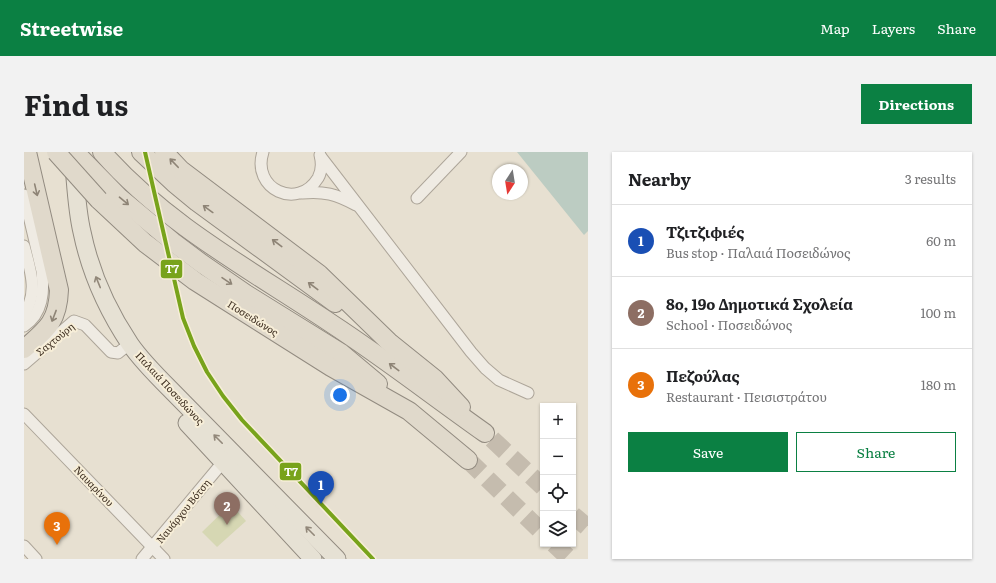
<!DOCTYPE html>
<html lang="en">
<head>
<meta charset="utf-8">
<style>
  body { margin:0; font-family:Literata,serif; background:#f2f2f2; color:#202124 }
  .controls { position:absolute; right:12px; bottom:12px; display:grid; overflow:hidden; border-radius:0px; box-shadow:0 1px 3px #0004 }
  .controls button { width:36px; height:36px; display:grid; place-items:center; padding:0; border:0; border-bottom:1px solid #e0e0e0; background:#fff; color:#202124; font:20px sans-serif }
  .compass { position:absolute; left:468px; top:12px; width:36px; height:36px; border-radius:50%; background:#fff; box-shadow:0 1px 3px #0004; rotate:192deg }
  .you { position:absolute; left:316px; top:243px; width:14px; height:14px; margin:-10px; border:3px solid #fff; border-radius:50%; background:#1a73e8; box-shadow:0 0 0 6px #1a73e833 }
  .badge { display:grid; place-items:center; width:26px; height:26px; border-radius:50%; background:#0b8043; color:#fff; font-size:13px; font-weight:700 }
  .pin { position:absolute; translate:-50% -33px; filter:drop-shadow(0 1px 2px #0008) }
  .pin::after { content:''; position:absolute; top:21px; width:14px; height:12px; background:inherit; clip-path:polygon(0 0,100% 0,50% 100%) }
  .list { margin:0; padding:0; list-style:none }
  h2 { display:flex; justify-content:space-between; align-items:center; height:52px; margin:0; padding:0 16px; font-size:17px }
  h2 small { font-size:13px; font-weight:400; color:#757577 }
  .list li { display:grid; grid-template-columns:26px 1fr auto; gap:12px; align-items:center; box-sizing:border-box; height:72px; padding:0 16px; border-top:1px solid #e0e0e0 }
  .list b { display:block; font-size:15px; white-space:nowrap }
  .list p { margin:0; font-size:13px; white-space:nowrap; color:#757577 }
  .list em { font-size:13px; font-style:normal; color:#757577 }
  .actions { display:flex; gap:8px; padding:12px 16px }
  .actions a { flex:1; padding:9px 0; border:1px solid #0b8043; border-radius:0px; text-align:center; font-size:14px; color:#0b8043 }
  .actions .main { background:#0b8043; color:#fff }
  .icon { flex:none; width:22px; height:22px; fill:none; stroke:currentColor; stroke-width:2; stroke-linecap:round; stroke-linejoin:round }
  .map { position:relative; flex:none; width:564px; height:407px; overflow:hidden; border-radius:0px }
  header { display:flex; align-items:center; gap:24px; box-sizing:border-box; height:56px; padding:0 20px; background:#0b8043; color:#fff }
  header strong { font-size:19px }
  nav { display:flex; gap:22px; margin-inline-start:auto; font-size:14px }
  .intro { display:flex; align-items:center; justify-content:space-between; box-sizing:border-box; height:96px; padding:0 24px }
  h1 { margin:0; font-size:28px }
  .button { padding:10px 18px; border-radius:0px; background:#0b8043; color:#fff; font-size:14px; font-weight:700 }
  main { display:flex; gap:24px; padding:0 24px }
  aside { flex:1; background:#fff; border-radius:0px; box-shadow:0 1px 3px #0004 }
  .map>svg:first-child { display:block }
  .green { fill:#d6d7b3 }
  .water { fill:#bcccc2 }
  .lines { fill:none; stroke-linecap:round; stroke-linejoin:round }
  .trunk-tunnel { stroke:#c5bcae; stroke-width:18; stroke-dasharray:18 9; stroke-linecap:butt }
  .minor-casing { stroke:#ada599; stroke-width:13 }
  .primary-casing { stroke:#928b80; stroke-width:19 }
  .trunk-casing { stroke:#928b80; stroke-width:20 }
  .minor { stroke:#efebe3; stroke-width:11 }
  .primary { stroke:#e6e1d4; stroke-width:17 }
  .trunk { stroke:#e0d9cb; stroke-width:18 }
  .trunk-bridge-casing { stroke:#928b80; stroke-width:20; stroke-linecap:butt }
  .trunk-bridge { stroke:#e0d9cb; stroke-width:18 }
  .tram-1-casing { stroke:#f7eed8; stroke-width:7 }
  .tram-1 { stroke:#78a31b; stroke-width:4 }
  .oneway { stroke:#8e8476 }
  .oneway2 { stroke:#92887a }
  .labels { text-anchor:middle; stroke-width:4; stroke-linejoin:round; paint-order:stroke }
  .street-label { font-size:10px; fill:#3d2e20; stroke:#f7eed8 }
  .line-badge { stroke:#f7eed8; stroke-width:1.5 }
  .badge-label { font-size:11px; text-anchor:middle; font-weight:bold; fill:#fff }
</style>
</head>
<body>
<header>
<strong>Streetwise</strong>
<nav><a>Map</a><a>Layers</a><a>Share</a></nav>
</header>
<div class="intro"><h1>Find us</h1><a class="button">Directions</a></div>
<main>
<div class="map">
<svg width="564" height="407" viewBox="0 0 564 407">
  <rect width="100%" height="100%" fill="#e7e0d1"/>
  <polygon class="green" points="207,352 222,369 193,395 178,380"/>
  <polygon class="water" points="493,0 564,0 564,79 560,83"/>
  <g class="lines">
    <g class="trunk-tunnel">
      <polyline points="468,287 519,335"/>
      <polyline points="444,308 519,381"/>
      <polyline points="549,363 564,376"/>
      <polyline points="530,392 546,407"/>
    </g>
    <defs>
      <g id="minor">
        <path d="M 239,0 C 227,37 274,59 294,26 C 298,19 298,11 296,3"/>
        <polyline points="297,5 447,200 461,216 475,228 504,241"/>
        <path d="M 278,41 C 300,39 312,42 332,53"/>
        <path d="M 0,43 L 18,119 C 20,139 19,162 0,174"/>
        <polyline points="393,46 437,0"/>
        <path d="M 0,94 C 6,117 15,140 0,162"/>
        <polyline points="0,212 50,169 61,173 87,200 94,201 99,197"/>
        <polyline points="0,262 140,407"/>
        <polyline points="0,394 12,407"/>
        <polyline points="118,407 199,310"/>
      </g>
      <g id="primary">
        <path d="M 50,14 C 52,36 53,59 58,80 C 66,119 84,159 106,192 C 117,208 132,223 146,237 L 313,407"/>
        <polyline points="163,271 289,407"/>
      </g>
      <g id="trunk">
        <polyline points="51,0 96,46 149,90 177,111 222,142 317,201 354,232"/>
        <path d="M 78,0 C 142,73 229,119 308,172 C 360,206 410,245 461,281"/>
        <polyline points="117,0 150,31 173,50 311,151"/>
        <polyline points="140,0 157,18 295,122 365,190 411,227 437,255"/>
        <polyline points="75,48 121,91 171,129 307,215 385,259 444,308"/>
        <path d="M 0,197 C 22,178 34,170 35,138 L 3,0"/>
      </g>
    </defs>
    <use href="#minor" class="minor-casing"/>
    <use href="#primary" class="primary-casing"/>
    <use href="#trunk" class="trunk-casing"/>
    <use href="#minor" class="minor"/>
    <use href="#primary" class="primary"/>
    <use href="#trunk" class="trunk"/>
    <defs>
      <polyline id="trunk-bridge" points="32,0 75,48"/>
    </defs>
    <use href="#trunk-bridge" class="trunk-bridge-casing"/>
    <use href="#trunk-bridge" class="trunk-bridge"/>
    <defs>
      <polyline id="tram-1" points="121,0 159,166 170,194 183,220 199,244 218,268 349,407"/>
    </defs>
    <use href="#tram-1" class="tram-1-casing"/>
    <use href="#tram-1" class="tram-1"/>
  </g>
  <defs><path id="oneway-shaft" d="M-6 0H5M1.5-3L5.5 0L1.5 3" fill="none" stroke-width="1.6" stroke-linecap="round" stroke-linejoin="round"/></defs>
  <g class="oneway">
    <use href="#oneway-shaft" transform="translate(150 11) rotate(-134)"/>
    <use href="#oneway-shaft" transform="translate(12 38) rotate(77)"/>
    <use href="#oneway-shaft" transform="translate(100 49) rotate(40)"/>
    <use href="#oneway-shaft" transform="translate(184 57) rotate(-144)"/>
    <use href="#oneway-shaft" transform="translate(253 91) rotate(-143)"/>
    <use href="#oneway-shaft" transform="translate(203 129) rotate(34)"/>
    <use href="#oneway-shaft" transform="translate(289 134) rotate(-143)"/>
    <use href="#oneway-shaft" transform="translate(30 164) rotate(111)"/>
    <use href="#oneway-shaft" transform="translate(370 215) rotate(-143)"/>
  </g>
  <g class="oneway2">
    <use href="#oneway-shaft" transform="translate(74 130) rotate(-112)"/>
    <use href="#oneway-shaft" transform="translate(194 287) rotate(-135)"/>
    <use href="#oneway-shaft" transform="translate(286 379) rotate(-135)"/>
  </g>
  <g class="labels">
    <g class="street-label">
      <text transform="translate(229 166) rotate(32)" y="4">Ποσειδώνος</text>
      <text transform="translate(31 187) rotate(-39)" y="4">Σαχτούρη</text>
      <text transform="translate(146 236) rotate(47)" y="4">Παλαιά Ποσειδώνος</text>
      <text transform="translate(70 334) rotate(46)" y="4">Ναυαρίνου</text>
      <text transform="translate(159 359) rotate(-51)" y="4">Ναυάρχου Βότση</text>
    </g>
  </g>
  <g class="line-badge">
    <rect x="136" y="107" width="23" height="20" rx="4" fill="#78a31b"/>
    <rect x="255" y="310" width="23" height="19" rx="4" fill="#78a31b"/>
  </g>
  <g class="badge-label">
    <text x="148" y="121">Τ7</text>
    <text x="267" y="324">Τ7</text>
  </g>
</svg>
<div class="controls">
<button>+</button>
<button>−</button>
<button><svg class="icon" aria-label="locate" viewBox="0 0 24 24"><circle cx="12" cy="12" r="6"/><path d="M12 2v4M12 18v4M2 12h4M18 12h4"/></svg></button>
<button><svg class="icon" aria-label="layers" viewBox="0 0 24 24"><path d="M12 4l9 5-9 5-9-5zM3 14l9 5 9-5"/></svg></button>
</div>
<svg class="compass" viewBox="-18 -18 36 36"><path d="M0-13l5 13h-10z" fill="#e53935"/><path d="M0 13l5-13h-10z" fill="#757577"/></svg>
<div class="you"></div>
<div class="pin badge" style="left:297px;top:352px;background:#1a4fb4">1</div>
<div class="pin badge" style="left:203px;top:373px;background:#8d6e63">2</div>
<div class="pin badge" style="left:33px;top:393px;background:#e8710a">3</div>
</div>
<aside>
<h2>Nearby<small>3 results</small></h2>
<ul class="list">
<li><span class="badge" style="background:#1a4fb4">1</span><div><b>Τζιτζιφιές</b><p>Bus stop · Παλαιά Ποσειδώνος</p></div><em>60 m</em></li>
<li><span class="badge" style="background:#8d6e63">2</span><div><b>8ο, 19ο Δημοτικά Σχολεία</b><p>School · Ποσειδώνος</p></div><em>100 m</em></li>
<li><span class="badge" style="background:#e8710a">3</span><div><b>Πεζούλας</b><p>Restaurant · Πεισιστράτου</p></div><em>180 m</em></li>
</ul>
<div class="actions"><a class="main">Save</a><a>Share</a></div>
</aside>
</main>
</body>
</html>
